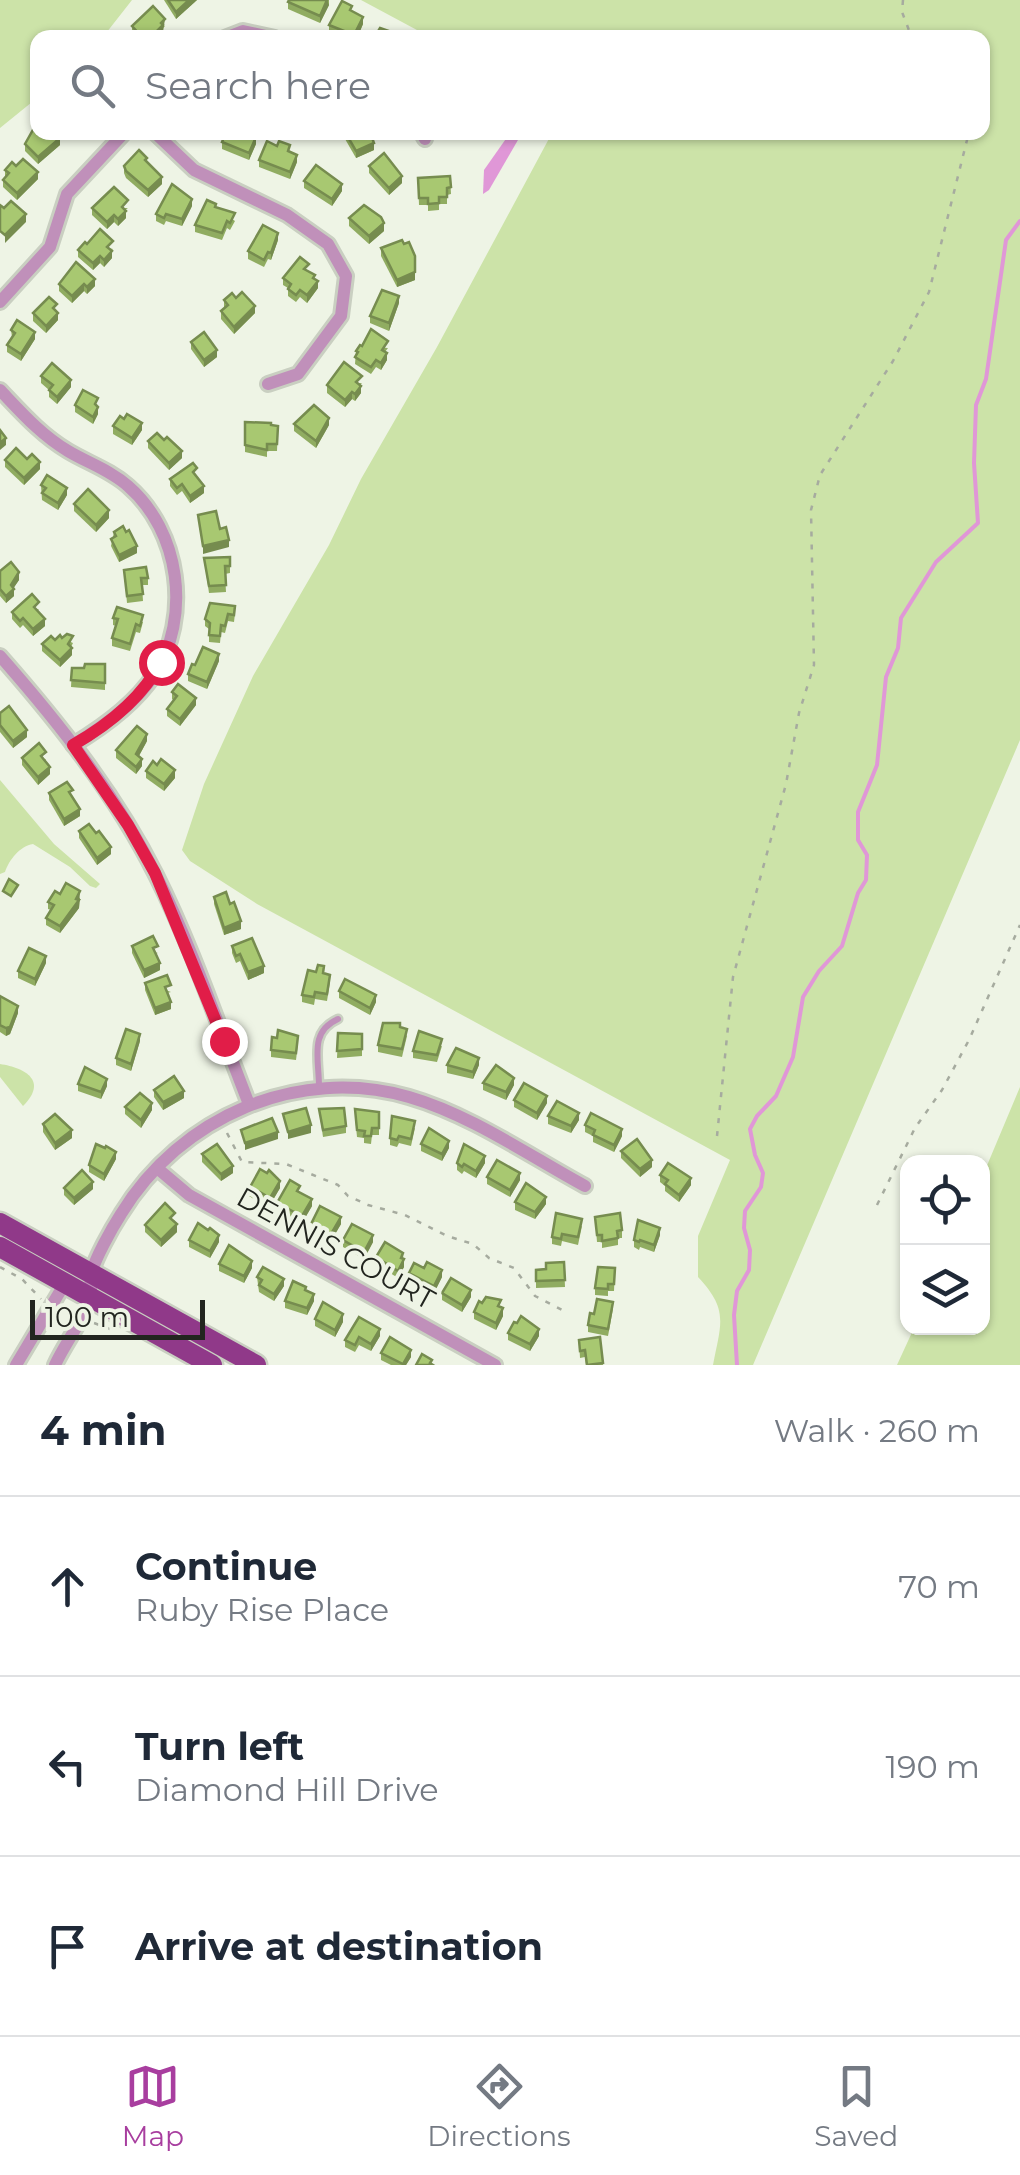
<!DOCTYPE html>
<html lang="en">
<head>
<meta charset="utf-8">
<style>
  body { margin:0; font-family:Montserrat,sans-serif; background:#f2f2f3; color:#1f2937 }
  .controls { position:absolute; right:30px; bottom:30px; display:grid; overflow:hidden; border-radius:20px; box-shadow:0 2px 8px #0004 }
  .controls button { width:90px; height:90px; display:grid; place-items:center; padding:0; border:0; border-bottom:2px solid #e0e1e3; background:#fff; color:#1f2937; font:50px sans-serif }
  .scale { position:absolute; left:30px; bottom:25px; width:175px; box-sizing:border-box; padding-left:10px; border:5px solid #22251f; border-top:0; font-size:28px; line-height:35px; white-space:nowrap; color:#22251f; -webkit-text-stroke:8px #eef4e5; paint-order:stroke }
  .stop { position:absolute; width:30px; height:30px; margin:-22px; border:8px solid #e11d48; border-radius:50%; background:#fff }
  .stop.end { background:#e11d48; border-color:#fff; box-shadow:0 2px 10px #0008 }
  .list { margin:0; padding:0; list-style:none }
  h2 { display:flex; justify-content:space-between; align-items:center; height:130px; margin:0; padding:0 40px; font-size:42px }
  h2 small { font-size:32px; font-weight:400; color:#747a83 }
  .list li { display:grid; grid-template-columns:65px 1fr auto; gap:30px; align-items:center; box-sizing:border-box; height:180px; padding:0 40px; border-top:2px solid #e0e1e3 }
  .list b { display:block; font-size:38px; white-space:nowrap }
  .list p { margin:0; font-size:32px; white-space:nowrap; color:#747a83 }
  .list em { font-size:32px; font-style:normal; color:#747a83 }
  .icon { flex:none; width:55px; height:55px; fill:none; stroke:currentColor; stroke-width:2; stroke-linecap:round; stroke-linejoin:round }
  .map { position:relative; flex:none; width:1020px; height:1365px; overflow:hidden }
  .search { position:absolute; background:#fff; box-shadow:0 2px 8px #0004; left:30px; right:30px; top:30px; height:110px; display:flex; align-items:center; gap:25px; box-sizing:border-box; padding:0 35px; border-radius:20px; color:#747a83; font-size:38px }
  .sheet { height:670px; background:#fff }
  nav { display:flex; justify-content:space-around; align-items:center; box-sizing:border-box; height:140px; border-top:2px solid #e0e1e3; background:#fff; font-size:28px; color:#747a83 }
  nav a { display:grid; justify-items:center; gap:5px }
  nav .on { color:#a83e9f }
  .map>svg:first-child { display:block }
  .green { fill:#cce3a8 }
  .water { fill:#e097d7 }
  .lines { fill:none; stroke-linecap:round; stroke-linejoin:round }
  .stream { stroke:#e097d7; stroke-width:4 }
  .service-casing { stroke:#c9cfc1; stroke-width:11 }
  .minor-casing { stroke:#c9cfc1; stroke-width:18 }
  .primary-casing { stroke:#c9cfc1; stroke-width:25 }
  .path { stroke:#a6ab9f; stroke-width:2.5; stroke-dasharray:5 8; stroke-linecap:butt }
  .service { stroke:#c090ba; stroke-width:6 }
  .minor { stroke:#c090ba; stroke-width:12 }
  .primary { stroke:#903989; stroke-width:20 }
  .wall { fill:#90ac61 }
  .shaded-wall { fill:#768c4f }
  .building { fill:#a8c871; stroke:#768c4f; stroke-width:2.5 }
  .route { stroke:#e11d48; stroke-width:12 }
  .labels { text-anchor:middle; stroke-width:8; stroke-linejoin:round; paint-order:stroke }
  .street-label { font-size:28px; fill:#22251f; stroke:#eef4e5 }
</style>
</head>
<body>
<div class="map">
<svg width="1020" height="1365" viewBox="0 0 1020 1365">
  <rect width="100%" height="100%" fill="#eef4e5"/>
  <g class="green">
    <polygon points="0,0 132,0 103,37 38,38 37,98 0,128"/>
    <path d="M 361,0 L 1020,0 L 1020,740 L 753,1365 L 713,1365 C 721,1323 729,1310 698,1277 L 698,1236 L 730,1160 L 257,904 L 190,861 L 182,850 L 204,784 L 253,676 L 329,545 L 361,479 L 437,347 L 552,133 L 982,132 L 982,38 L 430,37 Z"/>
    <path d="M 0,780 L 54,844 L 100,884 L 96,888 L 90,886 L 70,867 L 33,844 C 20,846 9,860 5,872 L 0,874 Z"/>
    <path d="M 0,1064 C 26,1068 48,1081 23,1106 L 0,1077 Z"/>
    <polygon points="1020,1087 1020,1365 897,1365 914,1328 982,1328 983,1175"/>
  </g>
  <polygon class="water" points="510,133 522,133 489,190 483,194 484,170"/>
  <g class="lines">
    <polyline class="stream" points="737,1365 734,1315 737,1291 749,1270 750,1250 744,1228 745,1211 761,1187 763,1173 755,1155 750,1129 757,1116 776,1096 793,1057 803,997 819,971 842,946 858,893 866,880 867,855 858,840 858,812 877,765 886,677 898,648 901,618 936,562 978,523 974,463 976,405 986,379 1006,240 1020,221"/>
    <defs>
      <path id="service" d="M 319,1087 C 319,1058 309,1032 338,1019"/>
      <g id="minor">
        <polyline points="225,38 243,31 275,38"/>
        <polyline points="154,132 194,170 287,215 328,244 346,276 341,316 298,374 268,384"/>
        <polyline points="421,132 425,139"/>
        <polyline points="0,302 50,247 67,194 125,132"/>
        <path d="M 0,390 C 21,412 41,435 68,451 C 88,463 110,470 128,486 C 180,531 192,617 154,675 C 135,704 103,727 73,745"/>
        <path d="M 0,656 C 59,723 116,795 156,875 C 193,949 219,1028 249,1104"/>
        <polyline points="157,1168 189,1195 495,1365"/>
        <polyline points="16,1365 65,1283 69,1281"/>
        <path d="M 55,1365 C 65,1343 83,1321 90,1298 C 93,1290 89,1283 91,1275 C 94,1260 112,1228 121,1214 C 180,1117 298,1065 409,1097 C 471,1115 528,1155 585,1186"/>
      </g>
      <g id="primary">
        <polyline points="0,1223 256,1365"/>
        <polyline points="0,1247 212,1365"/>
      </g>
    </defs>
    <use href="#service" class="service-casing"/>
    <use href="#minor" class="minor-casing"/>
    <use href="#primary" class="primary-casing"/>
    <g class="path">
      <polyline points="903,0 902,12 912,38"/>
      <polyline points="227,1133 242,1162 286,1164 338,1185 348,1196 368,1205 405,1215 447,1236 473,1244 489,1258 514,1268 535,1296 568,1313"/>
      <polyline points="717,1136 733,977 786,784 799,713 814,665 811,510 820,475 893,361 929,292 969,132"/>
      <polyline points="877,1205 915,1128 942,1090 969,1040 1020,925"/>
      <polyline points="0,1267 22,1279 41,1299"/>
      <polyline points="94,1323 115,1331"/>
    </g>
    <use href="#service" class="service"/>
    <use href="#minor" class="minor"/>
    <use href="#primary" class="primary"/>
  </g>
  <g class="wall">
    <polygon points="164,0 197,0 176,19"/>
    <polygon points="329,0 329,5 320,23 288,9 288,2"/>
    <polygon points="352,11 363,24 357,38 342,38 329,32 329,25"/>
    <polygon points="132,26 165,26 163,28 163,32 158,38 136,38 132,33"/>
    <polygon points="251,132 256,144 249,160 222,149 222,142"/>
    <polygon points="341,132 370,132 374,150 356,158"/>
    <polygon points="25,144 60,145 38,164 25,151"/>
    <polygon points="290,152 297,162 290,179 259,167 259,160"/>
    <polygon points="147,163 162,184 148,197 126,178 124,173 124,166"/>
    <polygon points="369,166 402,183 389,195 369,173"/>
    <polygon points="5,170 38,179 17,200 3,187 3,180 5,177"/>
    <polygon points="450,176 451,194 447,195 447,204 439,204 439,210 428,211 428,205 419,205 418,178"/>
    <polygon points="304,181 342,191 332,206 304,188"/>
    <polygon points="192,206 182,226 166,221 164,225 156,221 156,214"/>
    <polygon points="92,208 128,208 125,210 126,218 118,226 114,222 107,229 92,215"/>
    <polygon points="216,208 235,221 230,230 227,228 222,240 195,232 195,225"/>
    <polygon points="349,218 384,231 369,244 349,226"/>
    <polygon points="278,240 271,260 268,259 264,267 248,259 248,251"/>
    <polygon points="87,244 113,249 111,251 112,258 104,267 100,263 93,270 78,257 78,250"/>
    <polygon points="381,248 415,280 397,287 381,256"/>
    <polygon points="76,262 95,286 87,294 84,291 72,303 59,291 59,284"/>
    <polygon points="308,271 315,279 318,288 307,303 300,297 296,302 288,296 288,288 283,285 283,278"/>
    <polygon points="224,300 255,313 234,334 221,319 221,311 224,308"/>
    <polygon points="399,303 389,331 370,323 370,316"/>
    <polygon points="56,311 58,320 46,333 33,321 33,313"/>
    <polygon points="11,330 35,339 21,361 7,352 7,345 12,337"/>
    <polygon points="191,342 217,357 204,367 191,349"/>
    <polygon points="362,346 388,348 385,352 387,360 381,370 376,367 371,374 355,364 356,351"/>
    <polygon points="41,376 71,387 57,404 49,397 49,390 41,383"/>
    <polygon points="362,383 360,385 361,393 355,401 352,399 345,407 327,393 327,385"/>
    <polygon points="75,405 98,406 98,414 93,424 75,412"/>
    <polygon points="245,422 278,426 277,451 267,451 267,457 245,452"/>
    <polygon points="294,424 329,425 316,448 294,431"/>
    <polygon points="113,426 142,430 132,445 113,434"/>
    <polygon points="164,440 182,458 169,470 148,448 148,441"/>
    <polygon points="27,459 40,469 24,485 5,467 5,460"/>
    <polygon points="196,476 204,493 190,503 182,491 177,495 170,486 170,479"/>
    <polygon points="41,485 67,495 58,510 42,500"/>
    <polygon points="74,504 109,518 96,532 74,511"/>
    <polygon points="114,532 137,553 119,562 111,546"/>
    <polygon points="230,557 230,573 225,574 226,592 209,593 204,558"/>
    <polygon points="124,570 148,578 148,585 142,585 143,601 127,603"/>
    <polygon points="0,571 19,580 13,588 14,596 6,603 0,596"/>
    <polygon points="39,609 37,611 45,626 33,636 23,625 20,628 12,619 12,612"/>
    <polygon points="235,613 234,622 228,621 225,633 221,632 220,643 209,642 209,629 205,626 205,619"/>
    <polygon points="113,618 143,622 140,633 136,632 130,651 112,646 112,638 116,626 113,625"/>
    <polygon points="62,638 73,643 71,647 72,655 60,667 42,651 42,644"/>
    <polygon points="219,661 207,689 188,681 188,674 195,665"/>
    <polygon points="105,664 105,690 71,687 72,668 84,668"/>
    <polygon points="172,692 196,705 180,726 167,716 167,709 174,701 172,699"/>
    <polygon points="0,713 27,737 13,748 0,732"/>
    <polygon points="147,741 139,756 142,766 136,774 116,758 116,750"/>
    <polygon points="22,758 46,759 45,760 50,774 38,785 22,765"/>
    <polygon points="157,765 175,778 164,791 146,778 146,771"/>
    <polygon points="49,793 73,797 80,816 64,826 49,800"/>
    <polygon points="79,831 111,854 97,865 79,838"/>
    <polygon points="60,894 80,898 79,908 60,933 46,925 46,918 51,910 48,909 48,902"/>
    <polygon points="214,897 241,929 224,935 214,904"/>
    <polygon points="132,946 158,953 155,954 160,970 144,978 132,953"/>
    <polygon points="232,946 264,973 248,980 240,961 236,963 232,953"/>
    <polygon points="46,963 35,986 18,978 18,971"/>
    <polygon points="324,973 330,982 327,1001 315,999 314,1005 302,1002 302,995"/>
    <polygon points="145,983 171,992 167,993 171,1009 155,1015 145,990"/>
    <polygon points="339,991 376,1002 370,1015 339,998"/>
    <polygon points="0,996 18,1013 10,1034 6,1036 0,1032"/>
    <polygon points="400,1027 407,1036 402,1057 378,1052 378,1045"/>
    <polygon points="338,1033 362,1034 362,1056 337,1058"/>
    <polygon points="140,1041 131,1071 116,1065 116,1058"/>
    <polygon points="298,1043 296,1060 271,1057 271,1050"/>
    <polygon points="442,1046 437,1062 413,1058 413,1051"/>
    <polygon points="447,1065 479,1065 473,1079 447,1073"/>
    <polygon points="483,1083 514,1085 506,1100 483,1090"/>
    <polygon points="78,1084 107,1086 101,1099 78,1091"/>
    <polygon points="154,1090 184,1098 163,1110 154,1097"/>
    <polygon points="514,1100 547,1103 537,1120 514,1107"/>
    <polygon points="125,1107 152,1110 141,1128 125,1114"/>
    <polygon points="319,1109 346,1126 346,1133 323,1137"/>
    <polygon points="379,1112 379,1135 372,1135 371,1144 364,1143 364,1138 357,1137 355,1116"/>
    <polygon points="548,1116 579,1120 571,1133 548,1124"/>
    <polygon points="43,1124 72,1138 55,1150 43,1132"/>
    <polygon points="585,1125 622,1136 614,1152 593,1142 593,1136 585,1132"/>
    <polygon points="415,1128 411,1146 399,1143 397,1147 390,1145 390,1138"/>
    <polygon points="421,1144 449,1148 442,1161 421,1151"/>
    <polygon points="105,1148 116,1159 104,1181 89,1172 89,1165"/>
    <polygon points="621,1151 652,1167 640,1177 621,1158"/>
    <polygon points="202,1154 233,1173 221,1181 202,1162"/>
    <polygon points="457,1163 485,1163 476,1178 464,1171 462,1174 457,1170"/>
    <polygon points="660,1175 691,1185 679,1202 665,1191 665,1186 660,1182"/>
    <polygon points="487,1177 520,1180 510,1197 487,1184"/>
    <polygon points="64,1188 93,1189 74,1205 64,1195"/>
    <polygon points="280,1188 270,1205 260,1200 259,1202 249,1196 249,1189"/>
    <polygon points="300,1193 312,1206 302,1223 277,1211 277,1203"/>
    <polygon points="515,1202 546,1204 535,1219 515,1210"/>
    <polygon points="595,1217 622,1230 622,1238 618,1238 618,1245 602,1248 602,1242 597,1242"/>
    <polygon points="175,1220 174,1221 177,1232 161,1247 145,1232 145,1225"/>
    <polygon points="312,1222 341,1224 331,1241 312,1229"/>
    <polygon points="582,1226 578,1245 562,1241 561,1246 552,1244 552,1237"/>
    <polygon points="660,1235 654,1252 640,1247 639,1250 634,1247 634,1240"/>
    <polygon points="189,1240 219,1242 210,1258 189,1247"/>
    <polygon points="343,1240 373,1242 364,1259 343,1247"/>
    <polygon points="403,1253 404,1267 398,1278 376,1264 376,1257"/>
    <polygon points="564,1262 565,1287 536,1288 536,1270 546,1269"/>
    <polygon points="219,1264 252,1268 244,1283 219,1271"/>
    <polygon points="615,1268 614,1291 608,1291 608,1296 595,1295 595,1288"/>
    <polygon points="409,1273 442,1277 434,1293 409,1280"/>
    <polygon points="257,1277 284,1286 274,1301 259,1292"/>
    <polygon points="442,1293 471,1297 462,1312 442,1300"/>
    <polygon points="285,1301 314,1301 307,1315 285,1308"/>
    <polygon points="501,1307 503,1316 496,1330 474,1319 474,1312"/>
    <polygon points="613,1309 608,1336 588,1332 588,1325 594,1314"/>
    <polygon points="315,1319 343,1322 335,1337 315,1326"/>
    <polygon points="508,1333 539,1336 530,1351 508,1340"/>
    <polygon points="380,1336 371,1351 359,1345 355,1352 345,1347 345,1340"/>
    <polygon points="600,1337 603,1365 586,1365 585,1357 580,1358 579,1340"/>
    <polygon points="381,1353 411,1357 406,1365 391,1365 381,1360"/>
  </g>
  <g class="shaded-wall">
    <polygon points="189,0 197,0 176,19 176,12"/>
    <polygon points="327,0 329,5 320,23 320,16"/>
    <polygon points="363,17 363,24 357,38 354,38"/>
    <polygon points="165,19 163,32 158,38 150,38"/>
    <polygon points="256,137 256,144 249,160 249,153"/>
    <polygon points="60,138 60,145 38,164 38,157"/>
    <polygon points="374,143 374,150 356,158 356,151"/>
    <polygon points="297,155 297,162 290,179 290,172"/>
    <polygon points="38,172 38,179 17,200 17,193"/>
    <polygon points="402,176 402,183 389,195 389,188"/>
    <polygon points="162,177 162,184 148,197 148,190"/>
    <polygon points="342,184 342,191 332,206 332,199"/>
    <polygon points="192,199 192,206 182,226 182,219"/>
    <polygon points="126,211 126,218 118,226 118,219"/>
    <polygon points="26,214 26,222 5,243 5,235"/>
    <polygon points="114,215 114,222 107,229 107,222"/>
    <polygon points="384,223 384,231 369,244 369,236"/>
    <polygon points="278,233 278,240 271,260 271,253"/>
    <polygon points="112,251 112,258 104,267 104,260"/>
    <polygon points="100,256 100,263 93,270 93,263"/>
    <polygon points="415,272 415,280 397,287 397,280"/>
    <polygon points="95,279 95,286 87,294 87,287"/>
    <polygon points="318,281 318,288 307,303 307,295"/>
    <polygon points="84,284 84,291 72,303 72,296"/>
    <polygon points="399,296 399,303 389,331 389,323"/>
    <polygon points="255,306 255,313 234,334 234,327"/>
    <polygon points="58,313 58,320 46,333 46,326"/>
    <polygon points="35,332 35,339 21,361 21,354"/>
    <polygon points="217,350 217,357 204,367 204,360"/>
    <polygon points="387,353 387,360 381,370 381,363"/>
    <polygon points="71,380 71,387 57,404 57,397"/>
    <polygon points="361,386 361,393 355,401 355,394"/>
    <polygon points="352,392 352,399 345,407 345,400"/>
    <polygon points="98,407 98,414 93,424 93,417"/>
    <polygon points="329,418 329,425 316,448 316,441"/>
    <polygon points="142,423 142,430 132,445 132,438"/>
    <polygon points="6,438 6,445 0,450 0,443"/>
    <polygon points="182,451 182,458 169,470 169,463"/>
    <polygon points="40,462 40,469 24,485 24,478"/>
    <polygon points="204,486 204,493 190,503 190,496"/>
    <polygon points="67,488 67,495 58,510 58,503"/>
    <polygon points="109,510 109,518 96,532 96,525"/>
    <polygon points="229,540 229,547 203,554 203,546"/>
    <polygon points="137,546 137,553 119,562 119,555"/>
    <polygon points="19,572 19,580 11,592 14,589 14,596 6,603 6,596 11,585"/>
    <polygon points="45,619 45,626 33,636 33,629"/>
    <polygon points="72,648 72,655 60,667 60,660"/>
    <polygon points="219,654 219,661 207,689 207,682"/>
    <polygon points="196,698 196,705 180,726 180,719"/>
    <polygon points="27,730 27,737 13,748 13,741"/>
    <polygon points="147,734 147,741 136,761 136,754"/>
    <polygon points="142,759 142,766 136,774 136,767"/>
    <polygon points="50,767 50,774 38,785 38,777"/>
    <polygon points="175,770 175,778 164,791 164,784"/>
    <polygon points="80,809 80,816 64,826 64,819"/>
    <polygon points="111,847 111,854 97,865 97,858"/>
    <polygon points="80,891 79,908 60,933 60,926"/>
    <polygon points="241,921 241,929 224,935 224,928"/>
    <polygon points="46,956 46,963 35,986 35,979"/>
    <polygon points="160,963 160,970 144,978 144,970"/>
    <polygon points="264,966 264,973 248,980 248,972"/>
    <polygon points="376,995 376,1002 370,1015 370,1008"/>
    <polygon points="171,1002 171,1009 155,1015 155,1008"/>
    <polygon points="18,1006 18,1013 10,1034 6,1036 6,1028"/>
    <polygon points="140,1034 140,1041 131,1071 131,1064"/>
    <polygon points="479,1058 479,1065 473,1079 473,1072"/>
    <polygon points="514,1078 514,1085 506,1100 506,1092"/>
    <polygon points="107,1079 107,1086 101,1099 101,1092"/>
    <polygon points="184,1091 184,1098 163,1110 163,1102"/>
    <polygon points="547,1096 547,1103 537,1120 537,1113"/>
    <polygon points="152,1103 152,1110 141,1128 141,1120"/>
    <polygon points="579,1113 579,1120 571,1133 571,1126"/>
    <polygon points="311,1125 311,1133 288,1139 288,1132"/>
    <polygon points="622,1129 622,1136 614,1152 614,1145"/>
    <polygon points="72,1130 72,1138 55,1150 55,1143"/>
    <polygon points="278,1132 278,1139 245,1150 245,1143"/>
    <polygon points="449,1141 449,1148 442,1161 442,1154"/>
    <polygon points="116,1152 116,1159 104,1181 104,1174"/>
    <polygon points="485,1156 485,1163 476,1178 476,1171"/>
    <polygon points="652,1160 652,1167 640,1177 640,1169"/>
    <polygon points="233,1166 233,1173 221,1181 221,1174"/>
    <polygon points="520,1173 520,1180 510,1197 510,1190"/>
    <polygon points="691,1178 691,1185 679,1202 679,1195"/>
    <polygon points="280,1181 280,1188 270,1205 270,1198"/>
    <polygon points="93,1182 93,1189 74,1205 74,1198"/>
    <polygon points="546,1197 546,1204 535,1219 535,1212"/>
    <polygon points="312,1199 312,1206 302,1223 302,1216"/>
    <polygon points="341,1217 341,1224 331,1241 331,1234"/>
    <polygon points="177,1224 177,1232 161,1247 161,1240"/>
    <polygon points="660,1228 660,1235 654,1252 654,1245"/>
    <polygon points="219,1235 219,1242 210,1258 210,1251"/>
    <polygon points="373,1235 373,1242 364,1259 364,1252"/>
    <polygon points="404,1259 404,1267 398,1278 398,1271"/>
    <polygon points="252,1261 252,1268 244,1283 244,1276"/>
    <polygon points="442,1270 442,1277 434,1293 434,1286"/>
    <polygon points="284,1279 284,1286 274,1301 274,1294"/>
    <polygon points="471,1290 471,1297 462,1312 462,1305"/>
    <polygon points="314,1294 314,1301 307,1315 307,1308"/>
    <polygon points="503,1308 503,1316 496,1330 496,1323"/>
    <polygon points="343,1314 343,1322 335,1337 335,1330"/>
    <polygon points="380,1329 380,1336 371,1351 371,1344"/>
    <polygon points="539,1329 539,1336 530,1351 530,1344"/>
    <polygon points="411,1350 411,1357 406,1365 403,1365"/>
  </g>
  <g class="building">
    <polygon points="168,0 189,0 176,12"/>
    <polygon points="289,0 327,0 320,16 288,2"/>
    <polygon points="342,1 352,6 350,10 363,17 354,35 329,25"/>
    <polygon points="153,6 165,19 161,23 163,25 150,38 143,38 132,26"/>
    <polygon points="380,28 400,35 398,38 374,38"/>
    <polygon points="34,128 38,132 54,132 60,138 38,157 25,144"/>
    <polygon points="226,132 249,132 256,137 249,153 222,142"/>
    <polygon points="345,132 370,132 374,143 356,151"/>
    <polygon points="267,141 277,146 279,141 290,145 288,151 297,155 290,172 259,160"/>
    <polygon points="139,150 147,158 145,160 162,177 148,190 126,171 124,166"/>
    <polygon points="384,153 402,176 389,188 369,166"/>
    <polygon points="23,159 38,172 17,193 3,180 9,173 5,170 12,162 16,166"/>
    <polygon points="316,165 342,184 332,199 304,181"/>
    <polygon points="450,176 451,187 447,188 447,197 439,197 439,203 428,204 428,198 419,198 418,178"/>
    <polygon points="172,184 192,199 182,219 166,214 164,218 156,214"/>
    <polygon points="114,187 128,200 122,207 126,211 118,219 114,215 107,222 92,208"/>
    <polygon points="207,200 216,204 215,207 235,213 230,223 227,221 222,233 195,225"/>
    <polygon points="11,201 26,214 5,235 0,231 0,205 4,208"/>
    <polygon points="364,205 381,217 384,223 369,236 349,218"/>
    <polygon points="263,225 278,233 271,253 268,252 264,260 248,251"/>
    <polygon points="100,229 113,241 107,247 112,251 104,260 100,256 93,263 78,250 85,242 87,244"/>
    <polygon points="402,240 404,244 409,242 415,256 415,272 397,280 381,248"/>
    <polygon points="300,257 309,264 304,269 315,275 313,278 318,281 307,295 300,290 296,295 288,289 291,284 283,278"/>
    <polygon points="76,262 95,279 87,287 84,284 72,296 59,284"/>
    <polygon points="382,290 399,296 389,323 370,316"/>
    <polygon points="242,292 255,306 234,327 221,311 228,305 224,300 232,293 236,298"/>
    <polygon points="49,297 57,304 53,308 58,313 46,326 33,313"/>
    <polygon points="17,320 35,332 21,354 7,345 15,333 11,330"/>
    <polygon points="371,329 388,341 382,350 387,353 381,363 376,360 371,367 355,357 358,352 356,351 360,345 362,346"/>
    <polygon points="204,332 217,350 204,360 191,342"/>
    <polygon points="344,362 362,376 356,382 361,386 355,394 352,392 345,400 327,385"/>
    <polygon points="52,363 71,380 57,397 49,390 53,385 41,376"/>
    <polygon points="83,390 98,398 95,404 98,407 93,417 75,405"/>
    <polygon points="314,405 329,418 316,441 294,424"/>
    <polygon points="127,414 142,423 132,438 113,426 120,416 124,419"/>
    <polygon points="245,422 271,423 271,425 278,426 277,444 267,444 267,450 245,445"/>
    <polygon points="0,430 6,438 0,443"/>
    <polygon points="157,433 164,440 167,437 182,451 169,463 148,441"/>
    <polygon points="16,448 27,459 32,454 40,462 24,478 5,460"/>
    <polygon points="193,463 197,468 193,472 204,486 190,496 182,484 177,488 170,479"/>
    <polygon points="47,475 67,488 58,503 42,493 46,488 41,485"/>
    <polygon points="88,489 109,510 96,525 74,504"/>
    <polygon points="216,511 220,529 226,527 229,540 203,546 198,515"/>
    <polygon points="123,526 126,532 129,530 137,546 119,555 111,539 116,536 114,532"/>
    <polygon points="230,557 230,566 225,566 226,585 209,586 204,558"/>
    <polygon points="11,562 19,572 11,585 14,589 6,596 0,589 0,571"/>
    <polygon points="146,567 148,578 141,578 143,594 127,596 124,570"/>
    <polygon points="32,594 39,602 34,607 45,619 33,629 23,618 20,621 12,612"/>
    <polygon points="210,603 235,606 234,615 228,614 225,626 221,625 220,636 209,635 210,623 205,619"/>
    <polygon points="117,607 143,615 140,626 136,624 130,644 112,638 118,619 113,618"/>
    <polygon points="67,634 73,636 68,644 72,648 60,660 42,644 51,636 55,640 60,635 62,638"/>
    <polygon points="203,647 219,654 207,682 188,674 192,664 195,665"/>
    <polygon points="85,664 105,664 105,683 71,680 72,668 84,668"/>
    <polygon points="178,684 196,698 180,719 167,709 177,696 172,692"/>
    <polygon points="9,706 27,730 13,741 0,725 0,713"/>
    <polygon points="137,726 147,734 136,754 142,759 136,767 116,750"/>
    <polygon points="39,743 46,752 41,756 50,767 38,777 22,758"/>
    <polygon points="161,759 175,770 164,784 146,771 153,761 157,765"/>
    <polygon points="67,782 73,790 69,792 80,809 64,819 49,793"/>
    <polygon points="89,824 96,833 99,831 111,847 97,858 79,831"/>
    <polygon points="9,879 18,885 11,896 3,891"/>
    <polygon points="66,883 80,891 76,899 79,900 60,926 46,918 54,905 48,902 55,891 60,894"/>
    <polygon points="226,892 230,904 234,902 241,921 224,928 214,897"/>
    <polygon points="153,936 158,946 153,948 160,963 144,970 132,946"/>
    <polygon points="252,938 264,966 248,972 240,954 236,956 232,946"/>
    <polygon points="29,948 46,956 35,979 18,971"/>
    <polygon points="318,965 324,966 323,973 330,975 327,994 315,992 314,997 302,995 308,970 316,972"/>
    <polygon points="167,975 171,985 165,987 171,1002 155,1008 145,983"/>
    <polygon points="345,979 376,995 370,1008 339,991"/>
    <polygon points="0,996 18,1006 10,1027 6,1028 0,1025"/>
    <polygon points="383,1023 400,1023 400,1027 407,1029 402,1049 378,1045"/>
    <polygon points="126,1029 140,1034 131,1064 116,1058"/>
    <polygon points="278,1030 298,1036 296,1053 271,1050 272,1037 277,1038"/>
    <polygon points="419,1031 442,1039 437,1055 413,1051"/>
    <polygon points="338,1033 362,1034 362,1049 337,1051"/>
    <polygon points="456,1048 479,1058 473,1072 447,1065"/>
    <polygon points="496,1065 514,1078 506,1092 483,1083"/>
    <polygon points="85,1067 107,1079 101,1092 78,1084"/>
    <polygon points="174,1076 184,1091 163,1102 154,1090"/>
    <polygon points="524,1083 547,1096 537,1113 514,1100"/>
    <polygon points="140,1093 152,1103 141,1120 125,1107"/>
    <polygon points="557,1101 579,1113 571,1126 548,1116"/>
    <polygon points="306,1108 311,1125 288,1132 283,1114"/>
    <polygon points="344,1108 346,1126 323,1130 319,1109"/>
    <polygon points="355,1109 379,1112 379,1128 372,1128 371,1136 364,1136 365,1131 357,1130"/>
    <polygon points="591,1113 622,1129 614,1145 593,1135 595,1130 585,1125"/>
    <polygon points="55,1114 72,1130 55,1143 43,1124"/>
    <polygon points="392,1116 415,1121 411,1139 399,1136 397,1140 390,1138"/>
    <polygon points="272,1118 278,1132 245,1143 241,1130"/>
    <polygon points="429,1128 449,1141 442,1154 421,1144"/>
    <polygon points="637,1139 652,1160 640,1169 621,1151"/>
    <polygon points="96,1144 105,1148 106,1146 116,1152 104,1174 89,1165"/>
    <polygon points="217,1144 233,1166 221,1174 202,1154"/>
    <polygon points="464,1144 485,1156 476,1171 464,1164 462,1167 457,1163"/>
    <polygon points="497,1160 520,1173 510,1190 487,1177"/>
    <polygon points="668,1163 691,1178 679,1195 665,1184 668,1180 660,1175"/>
    <polygon points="260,1169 267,1173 269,1170 280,1181 270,1198 260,1192 259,1195 249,1189"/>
    <polygon points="82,1170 93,1182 74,1198 64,1188"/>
    <polygon points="290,1180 300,1186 297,1191 312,1199 302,1216 277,1203"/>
    <polygon points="526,1183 546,1197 535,1212 515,1202"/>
    <polygon points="165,1203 175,1213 170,1218 177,1224 161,1240 145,1225"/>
    <polygon points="320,1206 341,1217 331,1234 312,1222"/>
    <polygon points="556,1213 582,1219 578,1237 562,1234 561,1239 552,1237"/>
    <polygon points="620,1213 622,1230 617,1231 618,1238 602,1241 602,1235 597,1235 595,1217"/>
    <polygon points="638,1220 660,1228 654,1245 640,1240 639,1242 634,1240"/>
    <polygon points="198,1223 208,1230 210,1228 219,1235 210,1251 189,1240"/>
    <polygon points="352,1224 373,1235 364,1252 343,1240"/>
    <polygon points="385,1242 403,1253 401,1258 404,1259 398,1271 376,1257"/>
    <polygon points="229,1245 252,1261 244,1276 219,1264"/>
    <polygon points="427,1262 442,1270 434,1286 409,1273 414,1263 424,1268"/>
    <polygon points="564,1262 565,1280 536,1281 536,1270 546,1269 546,1263"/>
    <polygon points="263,1267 284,1279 274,1294 259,1285 262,1280 257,1277"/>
    <polygon points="598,1267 615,1268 614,1284 608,1284 608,1289 595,1288"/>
    <polygon points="451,1278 471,1290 462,1305 442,1293"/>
    <polygon points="293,1281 306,1287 305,1290 314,1294 307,1308 285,1301"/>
    <polygon points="486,1297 501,1300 498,1306 503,1308 496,1323 474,1312 479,1301 482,1303"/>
    <polygon points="597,1299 613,1302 608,1329 588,1325 590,1313 594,1314"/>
    <polygon points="323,1302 343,1314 335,1330 315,1319"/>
    <polygon points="521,1316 539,1329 530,1344 508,1333 514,1322 517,1323"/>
    <polygon points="359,1317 380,1329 371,1344 359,1337 355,1345 345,1340"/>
    <polygon points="390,1337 411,1350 403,1364 381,1353"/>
    <polygon points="600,1337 603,1363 587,1365 585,1350 580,1351 579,1340"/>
    <polygon points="422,1354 432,1360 430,1363 433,1365 416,1365"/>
  </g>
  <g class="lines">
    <path class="route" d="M 161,662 C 142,698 108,725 73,745 L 128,825 L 155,873 L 224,1041"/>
  </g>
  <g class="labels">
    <g class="street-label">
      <text transform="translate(336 1248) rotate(29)" y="10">DENNIS COURT</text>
    </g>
  </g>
</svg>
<div class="controls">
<button><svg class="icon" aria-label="locate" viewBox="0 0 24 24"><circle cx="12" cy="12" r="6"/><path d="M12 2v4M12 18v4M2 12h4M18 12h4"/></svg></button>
<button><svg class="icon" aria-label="layers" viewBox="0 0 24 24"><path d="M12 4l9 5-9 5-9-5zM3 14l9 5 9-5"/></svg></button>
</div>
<div class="scale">100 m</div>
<div class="stop" style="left:161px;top:662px"></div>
<div class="stop end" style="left:224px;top:1041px"></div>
<div class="search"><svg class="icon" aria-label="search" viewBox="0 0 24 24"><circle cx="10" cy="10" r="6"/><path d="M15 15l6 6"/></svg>Search here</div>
</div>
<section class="sheet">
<h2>4 min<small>Walk · 260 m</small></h2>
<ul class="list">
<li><svg class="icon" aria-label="ahead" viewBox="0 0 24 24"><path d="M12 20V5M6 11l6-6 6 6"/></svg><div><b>Continue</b><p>Ruby Rise Place</p></div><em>70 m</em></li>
<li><svg class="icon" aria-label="left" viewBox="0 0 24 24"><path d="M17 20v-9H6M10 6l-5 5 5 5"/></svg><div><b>Turn left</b><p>Diamond Hill Drive</p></div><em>190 m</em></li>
<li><svg class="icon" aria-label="arrive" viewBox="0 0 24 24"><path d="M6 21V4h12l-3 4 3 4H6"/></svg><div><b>Arrive at destination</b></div></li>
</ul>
</section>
<nav>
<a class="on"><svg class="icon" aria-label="map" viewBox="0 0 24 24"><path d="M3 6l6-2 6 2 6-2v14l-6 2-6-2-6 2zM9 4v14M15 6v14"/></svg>Map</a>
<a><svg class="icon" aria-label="directions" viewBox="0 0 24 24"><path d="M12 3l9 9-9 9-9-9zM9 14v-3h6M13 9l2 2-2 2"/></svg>Directions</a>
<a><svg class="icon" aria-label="saved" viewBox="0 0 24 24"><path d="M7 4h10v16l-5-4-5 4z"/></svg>Saved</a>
</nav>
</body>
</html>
